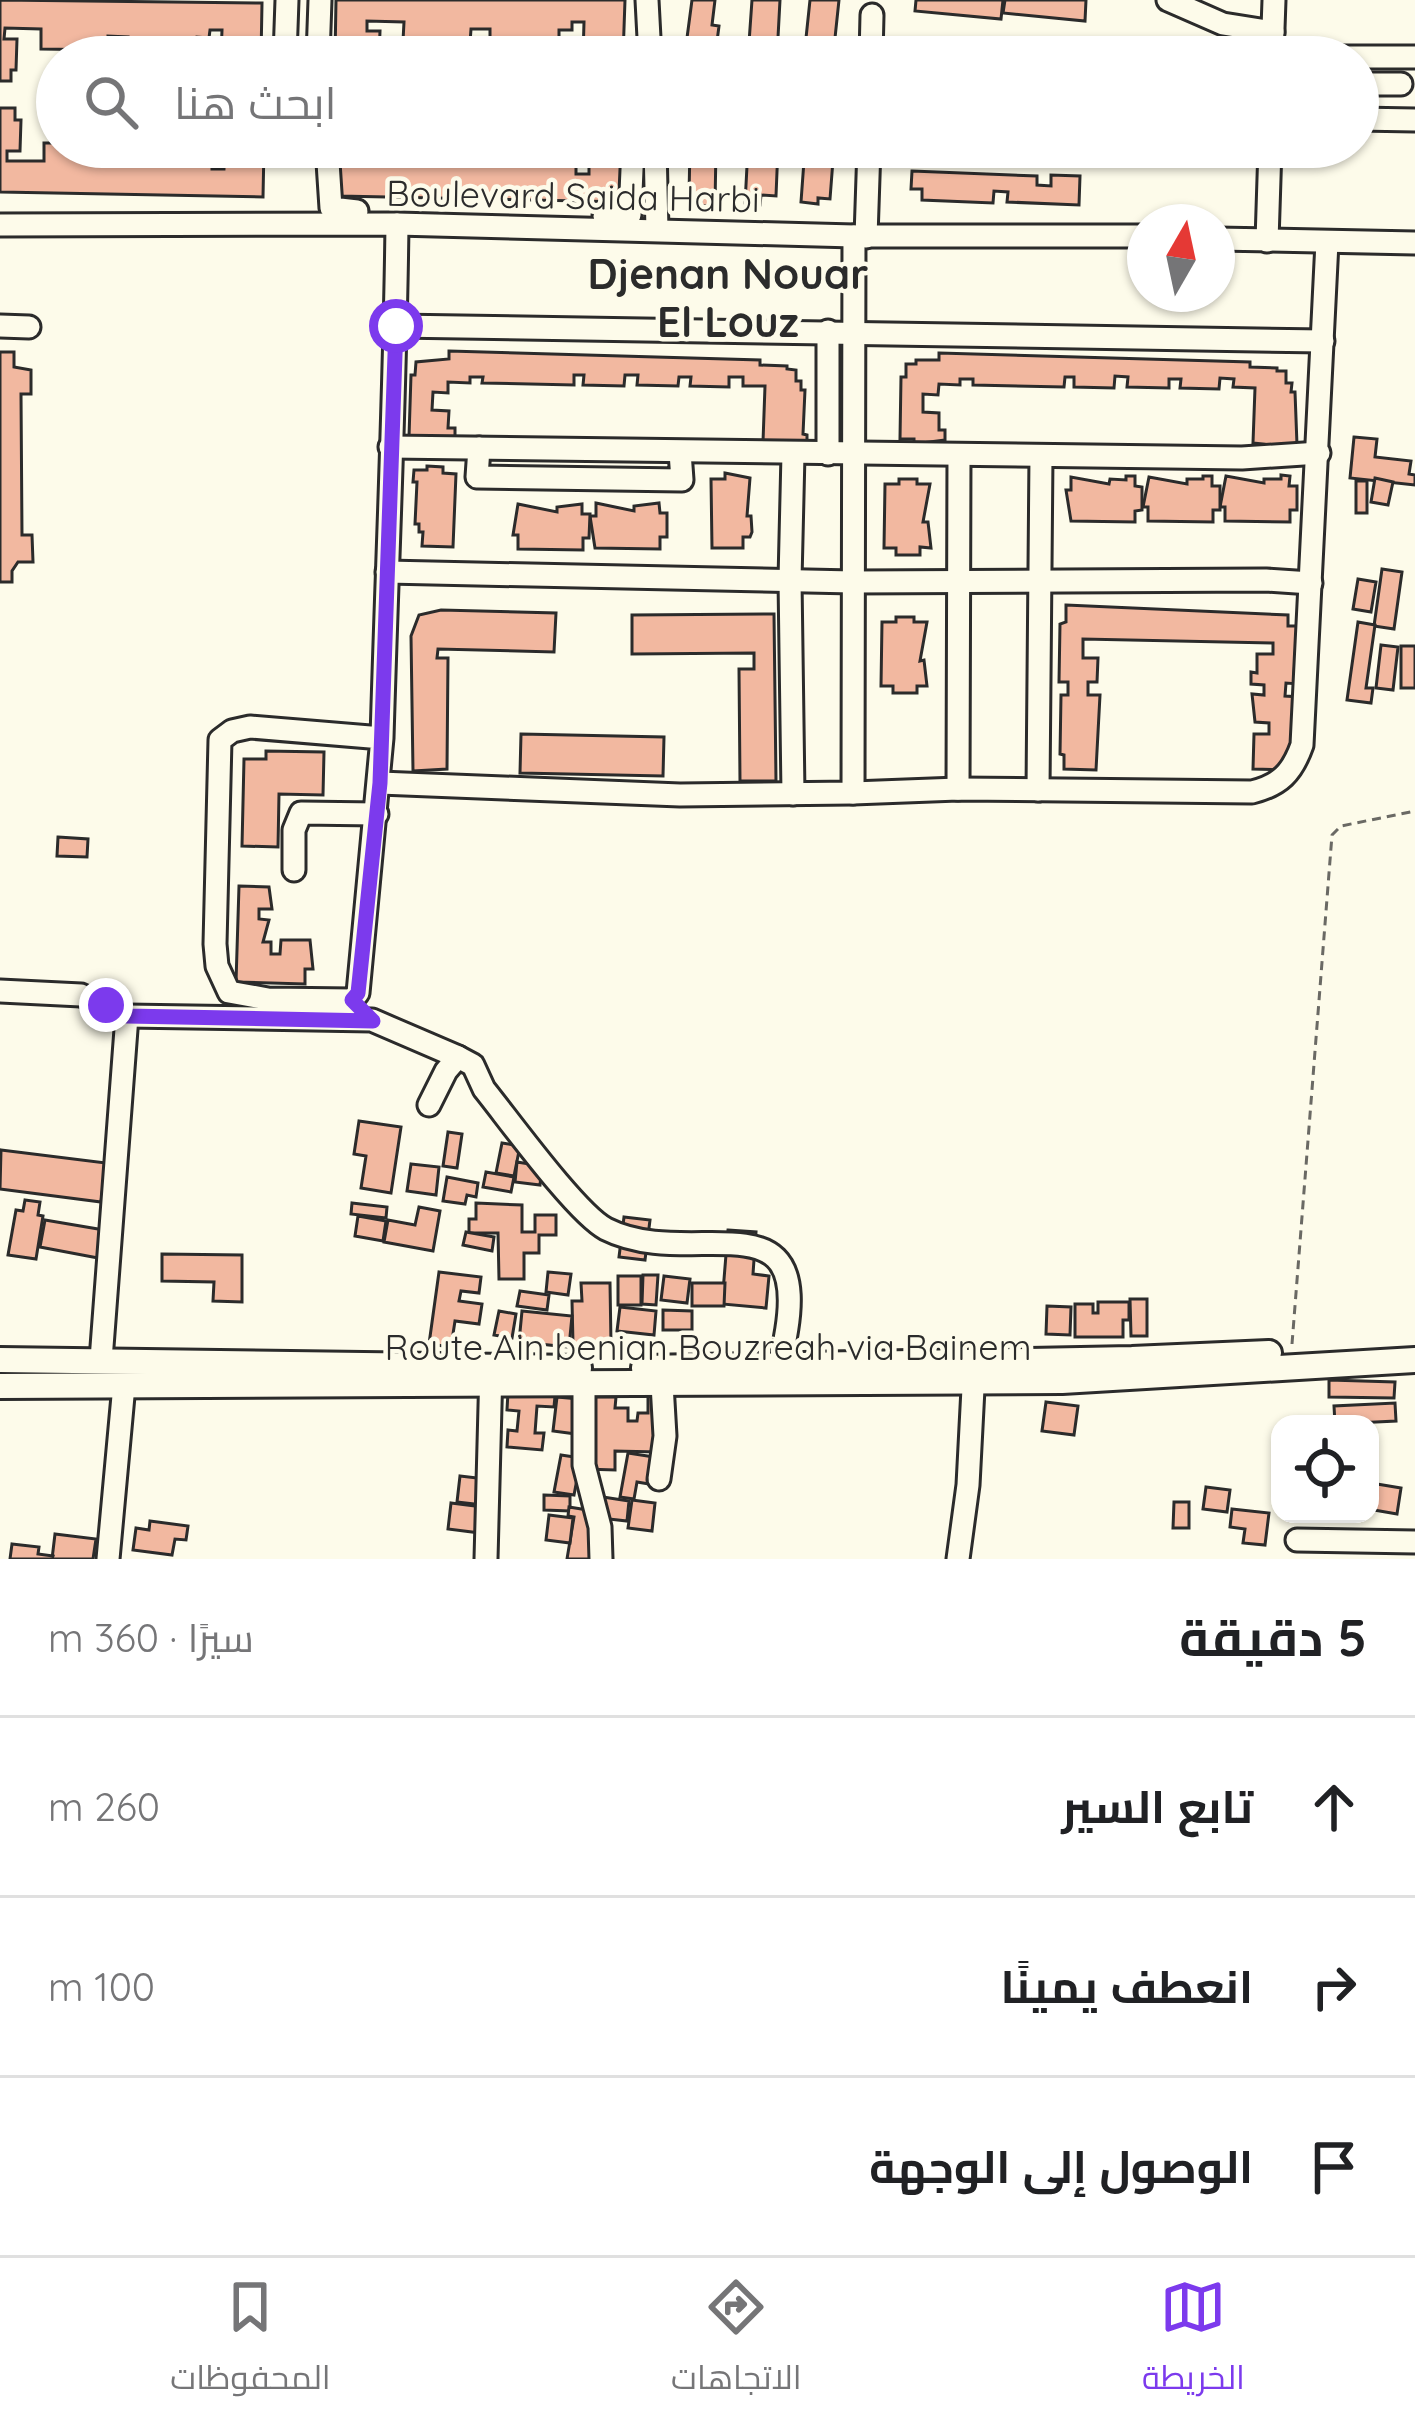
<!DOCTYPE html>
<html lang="ar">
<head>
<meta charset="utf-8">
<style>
  body { margin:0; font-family:Quicksand,Cairo,sans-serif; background:#f6f6f6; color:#202124; direction:rtl }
  .controls { position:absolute; right:36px; bottom:36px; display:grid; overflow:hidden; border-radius:24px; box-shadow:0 3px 9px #0004 }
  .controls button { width:108px; height:108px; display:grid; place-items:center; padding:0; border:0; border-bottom:3px solid #e0e0e0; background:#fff; color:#202124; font:60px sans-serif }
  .compass { position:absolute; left:1127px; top:204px; width:108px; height:108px; border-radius:50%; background:#fff; box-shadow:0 3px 9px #0004; rotate:9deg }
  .stop { position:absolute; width:36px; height:36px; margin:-27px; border:9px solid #7c3aed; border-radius:50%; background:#fff }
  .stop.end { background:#7c3aed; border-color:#fff; box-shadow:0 3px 12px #0008 }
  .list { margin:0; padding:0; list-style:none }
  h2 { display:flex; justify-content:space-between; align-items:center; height:156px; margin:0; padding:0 48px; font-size:51px }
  h2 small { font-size:39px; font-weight:400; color:#757577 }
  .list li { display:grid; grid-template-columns:78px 1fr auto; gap:36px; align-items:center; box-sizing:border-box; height:180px; padding:0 48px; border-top:3px solid #e0e0e0 }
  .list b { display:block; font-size:45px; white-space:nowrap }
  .list em { font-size:39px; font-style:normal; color:#757577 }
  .icon { flex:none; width:66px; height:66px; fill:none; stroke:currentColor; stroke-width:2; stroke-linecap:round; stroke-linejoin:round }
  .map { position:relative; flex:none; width:1415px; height:1559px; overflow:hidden; direction:ltr }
  .search { position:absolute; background:#fff; box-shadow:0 3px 9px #0004; left:36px; right:36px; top:36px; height:132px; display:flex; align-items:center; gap:30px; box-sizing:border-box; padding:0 42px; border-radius:66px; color:#757577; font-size:45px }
  .sheet { height:696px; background:#fff }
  nav { display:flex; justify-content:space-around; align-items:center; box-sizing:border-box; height:168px; border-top:3px solid #e0e0e0; background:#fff; font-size:33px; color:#757577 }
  nav a { display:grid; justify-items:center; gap:6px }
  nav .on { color:#7c3aed }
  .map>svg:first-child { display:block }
  .building { fill:#f2b8a0; stroke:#2b2b2b; stroke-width:3 }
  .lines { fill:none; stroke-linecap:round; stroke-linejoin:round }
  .minor-casing { stroke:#2b2b2b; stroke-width:27 }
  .major-casing { stroke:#2b2b2b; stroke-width:30 }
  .path { stroke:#6a6964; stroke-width:3; stroke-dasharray:9 6; stroke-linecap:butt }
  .minor { stroke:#fdfbea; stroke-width:21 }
  .major { stroke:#fdfbea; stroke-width:24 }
  .route { stroke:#7c3aed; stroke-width:15 }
  .labels { text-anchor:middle; stroke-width:9; stroke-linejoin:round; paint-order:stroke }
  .street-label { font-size:36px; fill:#2b2b2b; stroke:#fdfbea }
  .quarter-label { font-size:42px; font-weight:bold; fill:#2b2b2b; stroke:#fdfbea }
</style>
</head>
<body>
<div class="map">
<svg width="1415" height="1559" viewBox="0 0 1415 1559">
  <rect width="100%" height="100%" fill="#fdfbea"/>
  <g class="building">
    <polygon points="0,0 262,3 261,57 221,57 222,30 210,30 209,38 197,37 196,51 127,48 128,37 108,36 108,50 41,49 41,29 5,28 4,39 17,39 16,70 11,70 11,81 0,81"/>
    <polygon points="336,0 625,0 623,57 583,57 584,22 572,22 572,30 559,30 559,43 490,41 490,29 471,29 470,43 403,41 404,22 367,21 367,31 380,31 379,57 335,57"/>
    <polygon points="692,0 715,0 712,25 719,26 715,57 685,53"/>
    <polygon points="752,0 780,0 777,56 748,57"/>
    <polygon points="810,0 839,0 833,57 804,57"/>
    <polygon points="916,0 1003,0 1001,19 915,11"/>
    <polygon points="1005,0 1086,0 1085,21 1003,13"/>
    <polygon points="913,41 952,43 952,53 964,54 965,42 1003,44 1002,57 912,57"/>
    <polygon points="1004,44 1084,46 1083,57 1003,57"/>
    <polygon points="0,108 15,108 15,120 21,120 20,151 7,151 7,161 44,161 44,143 57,143 57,147 111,147 111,158 131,158 131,147 199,147 199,161 212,161 212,169 224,169 225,147 264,147 263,197 0,192"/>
    <polygon points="340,147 385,147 385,156 372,156 372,166 408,166 408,148 476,148 475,163 495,163 495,151 564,152 564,165 576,166 576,174 589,174 589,147 629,147 628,202 339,196"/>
    <polygon points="690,147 716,147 715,206 701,206 701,195 689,195"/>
    <polygon points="748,147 778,147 776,196 761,195 760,205 745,204"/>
    <polygon points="805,147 834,147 830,199 818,198 818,204 801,202"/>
    <polygon points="912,171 1037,176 1037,185 1051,186 1051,175 1080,176 1079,205 1007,202 1008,192 994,191 993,203 922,200 922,189 911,189"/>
    <polygon points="449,351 760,360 760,365 787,366 787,369 796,370 796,381 801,381 801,390 805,390 803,434 807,435 807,443 763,442 765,386 743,386 743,377 729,377 729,387 690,386 691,377 679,377 678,386 637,385 638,375 625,375 624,386 583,385 584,375 574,375 574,385 482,383 483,377 470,377 470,383 448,382 448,393 433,392 432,410 449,411 448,428 455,428 455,438 409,437 411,375 415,375 416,362 449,359"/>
    <polygon points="0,352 14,352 14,367 31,370 31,394 21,394 22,535 32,535 33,562 18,562 12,571 12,582 0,582"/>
    <polygon points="939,353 1250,362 1250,367 1277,368 1277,371 1286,371 1286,383 1292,383 1291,392 1295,392 1297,445 1264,449 1264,444 1253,443 1255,388 1233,387 1234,379 1220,378 1219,389 1180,388 1181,379 1169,379 1169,388 1127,387 1128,377 1115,376 1114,388 1074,387 1074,377 1065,377 1064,387 973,385 973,379 960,379 960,385 939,384 938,395 923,394 923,412 939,413 939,430 945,430 945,440 914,444 914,439 900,439 901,377 906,377 906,364 916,364 916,360 939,360"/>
    <polygon points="1354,437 1377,439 1375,457 1411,461 1409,474 1415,475 1415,485 1350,478"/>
    <polygon points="427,466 443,467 443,473 456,474 453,547 422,546 423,532 419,532 419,524 415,524 417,482 413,482 414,470 427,470"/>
    <polygon points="725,473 750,478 747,516 751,516 752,532 750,537 743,537 743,548 712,548 711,479 725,479"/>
    <polygon points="1281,475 1290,476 1289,486 1297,486 1297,510 1290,510 1290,522 1225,521 1225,507 1220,507 1226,476 1264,483 1264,479 1281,479"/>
    <polygon points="1126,476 1135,476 1135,486 1142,487 1142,510 1135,511 1135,522 1071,521 1066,490 1071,490 1071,477 1109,484 1110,479 1126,480"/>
    <polygon points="1203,476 1212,476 1212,486 1220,486 1220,510 1213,510 1213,522 1148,521 1148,507 1143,507 1149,477 1187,484 1187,479 1203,479"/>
    <polygon points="1375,478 1393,482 1388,505 1371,502"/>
    <polygon points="899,479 917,479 917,484 930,484 923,522 928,522 931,548 920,547 920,555 896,555 896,548 884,548 885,484 899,484"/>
    <rect x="1356" y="481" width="11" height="32"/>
    <polygon points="596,503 634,511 634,506 659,503 660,513 667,513 667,537 660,537 660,549 595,548 590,516 596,516"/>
    <polygon points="518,504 557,512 557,507 582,504 582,514 590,514 589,538 583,538 583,550 518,549 518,535 513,535"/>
    <polygon points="1382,569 1402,572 1394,629 1374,626"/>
    <polygon points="1358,579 1376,582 1371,612 1353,609"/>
    <polygon points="1066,605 1288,615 1288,626 1297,626 1294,675 1299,675 1299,684 1286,683 1285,696 1301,697 1295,749 1285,770 1253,769 1254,734 1269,734 1269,723 1255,722 1252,694 1264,695 1264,685 1251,684 1251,672 1257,673 1257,654 1273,654 1273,643 1083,639 1083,658 1098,658 1097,682 1088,682 1088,695 1100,695 1096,770 1064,769 1064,755 1060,754 1061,695 1068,695 1068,682 1059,682 1060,624 1066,622"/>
    <polygon points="441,610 556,613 554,652 438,649 437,658 448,658 447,769 413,771 411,636 419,615"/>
    <polygon points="774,614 776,781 740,781 739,669 754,669 754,653 632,654 632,615"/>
    <polygon points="896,617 914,617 914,622 927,622 920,661 924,660 927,686 917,686 917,693 893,693 893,686 881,686 882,622 896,622"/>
    <polygon points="1358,622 1375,625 1366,688 1373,688 1371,703 1347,700"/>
    <polygon points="1381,645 1398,647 1393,690 1376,688"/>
    <rect x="1401" y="646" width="14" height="42"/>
    <polygon points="521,734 664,737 663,776 520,773"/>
    <polygon points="266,751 324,752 323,795 279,794 278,847 242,846 244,759 266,759"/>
    <polygon points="58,837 88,839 87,857 57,856"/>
    <polygon points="239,886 269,887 272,909 259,909 259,919 269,920 263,942 271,942 271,954 280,954 281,940 310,940 313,969 305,969 305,984 236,982"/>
    <polygon points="359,1121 401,1127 391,1193 361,1188 366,1156 354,1154"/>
    <polygon points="448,1132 462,1134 457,1168 443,1166"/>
    <polygon points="502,1143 520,1146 514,1176 496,1173"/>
    <polygon points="1,1150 106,1163 101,1202 0,1189"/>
    <polygon points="517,1162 542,1166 540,1185 515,1182"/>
    <polygon points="411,1164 439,1167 436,1195 407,1191"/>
    <polygon points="486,1172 514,1177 511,1192 483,1187"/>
    <polygon points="447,1177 478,1183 476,1197 467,1195 465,1204 443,1201"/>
    <polygon points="25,1200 40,1202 38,1215 43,1216 36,1259 8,1255 16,1210 23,1211"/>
    <polygon points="352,1203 387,1207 386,1218 351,1214"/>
    <polygon points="476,1203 522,1205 522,1232 535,1232 535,1215 556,1215 556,1235 539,1235 539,1253 524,1253 524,1279 499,1279 498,1233 469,1233 469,1219 476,1219"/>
    <polygon points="419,1207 440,1211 433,1251 384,1242 388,1220 415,1225"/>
    <polygon points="358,1216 386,1221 383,1241 355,1236"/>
    <polygon points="624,1217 650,1220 645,1260 619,1257"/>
    <polygon points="45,1220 104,1230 98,1258 40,1247"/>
    <polygon points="728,1230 756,1232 753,1274 769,1276 766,1308 722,1304"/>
    <polygon points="466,1232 494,1237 492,1251 463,1245"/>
    <polygon points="162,1254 242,1255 242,1302 213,1301 214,1282 162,1281"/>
    <polygon points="439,1272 481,1277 479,1293 461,1291 459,1301 482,1304 479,1324 455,1321 451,1347 429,1344"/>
    <polygon points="548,1272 571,1274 568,1295 546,1292"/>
    <polygon points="643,1275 658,1275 656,1305 642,1304"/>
    <rect x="618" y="1276" width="23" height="29"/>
    <polygon points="664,1276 690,1279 687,1303 661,1300"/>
    <polygon points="581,1283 610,1283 611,1344 573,1344 572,1301 582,1301"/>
    <polygon points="692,1283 725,1283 724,1306 692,1306"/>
    <polygon points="520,1291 549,1295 547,1310 517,1306"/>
    <polygon points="1130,1299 1147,1299 1147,1336 1131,1336"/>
    <polygon points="1098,1302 1129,1302 1129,1320 1123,1320 1123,1337 1075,1337 1075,1304 1093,1304 1093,1313 1098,1313"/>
    <polygon points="1047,1306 1071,1307 1070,1335 1046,1334"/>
    <polygon points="620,1307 656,1311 654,1335 617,1331"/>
    <polygon points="663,1310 692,1311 692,1330 663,1330"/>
    <polygon points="499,1311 516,1314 512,1338 494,1335"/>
    <polygon points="522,1311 572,1316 569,1347 519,1342"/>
    <polygon points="1329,1380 1395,1382 1394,1398 1329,1397"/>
    <polygon points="508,1392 555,1396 554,1407 537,1406 535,1433 544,1433 542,1450 507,1447 508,1430 517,1431 519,1411 507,1410"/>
    <polygon points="648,1396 656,1396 659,1452 615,1451 615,1470 585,1469 590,1397 616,1397 615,1408 628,1408 628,1421 637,1421 638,1413 648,1413"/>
    <polygon points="557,1397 579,1399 576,1434 553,1431"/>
    <polygon points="1046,1402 1078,1406 1074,1435 1042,1431"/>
    <polygon points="1395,1403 1396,1421 1335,1424 1334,1406"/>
    <polygon points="628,1453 654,1457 649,1484 637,1482 634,1499 620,1497"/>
    <polygon points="561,1455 581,1458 574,1495 554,1492"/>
    <polygon points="460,1476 486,1479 483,1505 457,1502"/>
    <polygon points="1377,1484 1401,1488 1397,1514 1374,1510"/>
    <polygon points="1206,1487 1230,1490 1227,1512 1203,1509"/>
    <polygon points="544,1495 570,1496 570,1511 544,1510"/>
    <polygon points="603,1497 629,1501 627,1521 600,1518"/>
    <polygon points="632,1500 655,1503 652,1531 628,1528"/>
    <polygon points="1174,1502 1189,1502 1189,1528 1173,1528"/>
    <polygon points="451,1503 483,1507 480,1533 448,1529"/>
    <polygon points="569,1507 600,1512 592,1559 567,1559 574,1517 568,1516"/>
    <polygon points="1232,1509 1269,1513 1265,1545 1243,1543 1245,1529 1230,1527"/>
    <polygon points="549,1515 573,1518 570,1543 546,1540"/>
    <polygon points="150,1521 188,1526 186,1540 175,1539 172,1555 133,1550 136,1528 149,1530"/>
    <polygon points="55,1534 96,1539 93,1559 52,1559"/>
    <polygon points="12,1544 39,1547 38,1554 53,1556 52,1559 10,1559"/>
  </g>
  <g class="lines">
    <defs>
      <g id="minor">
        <polyline points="647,0 650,57"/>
        <polyline points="1168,0 1223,24 1273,32"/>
        <polyline points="285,57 287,0"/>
        <polyline points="318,57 320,0"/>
        <polyline points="871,57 872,15"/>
        <polyline points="1272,57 1274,0"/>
        <polyline points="1294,57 1415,57"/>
        <polyline points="1358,84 1401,84"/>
        <polyline points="1358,119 1415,120"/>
        <polyline points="327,147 331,208 357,211"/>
        <polyline points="655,147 657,230"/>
        <polyline points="604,216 630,215 633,147"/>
        <polyline points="0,225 397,224 854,236 1145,236"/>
        <polyline points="866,237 869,147"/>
        <polyline points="1217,239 1415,243"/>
        <polyline points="1267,241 1270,147"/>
        <polyline points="0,326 29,327"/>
        <polyline points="396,326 1323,341"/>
        <polyline points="390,447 1242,458 1319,453"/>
        <polyline points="479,448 477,477 682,480 680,452"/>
        <polyline points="793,454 790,580 793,794"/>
        <polyline points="828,454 828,331"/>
        <polyline points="387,572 853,582 1266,580 1311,583"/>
        <path d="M 382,738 L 250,727 L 232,731 L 220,740 L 215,944 L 217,966 L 229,992 L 268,999 L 352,1000 L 358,993 L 382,738 C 387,566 395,395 397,224"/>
        <polyline points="380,783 680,795 853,793 854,236"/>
        <polyline points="958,789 959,455"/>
        <polyline points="1038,790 1041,456"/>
        <path d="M 853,793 L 958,789 L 1252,792 C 1280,785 1292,773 1302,745 L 1327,242"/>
        <polyline points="294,870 294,830 301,813 377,814"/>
        <polyline points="0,991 81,995 127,1016 101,1360"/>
        <polyline points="127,1016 372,1020 458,1057"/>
        <path d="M 429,1105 L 446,1071 L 458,1057 L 473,1065 L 484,1089 C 509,1120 576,1213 606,1229 C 697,1275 827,1180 779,1366"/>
        <polyline points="584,1385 584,1465 600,1527 601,1559"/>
        <polyline points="659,1479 665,1436 662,1384"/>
        <polyline points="1297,1540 1415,1542"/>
        <polyline points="108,1559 124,1385"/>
        <polyline points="486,1559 491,1368"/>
        <polyline points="958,1559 968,1485 974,1369"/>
      </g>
      <g id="major">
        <polyline points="0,1360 579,1368"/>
        <polyline points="644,1368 1132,1359 1269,1353"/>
        <polyline points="0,1386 1062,1381 1415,1360"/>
      </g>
    </defs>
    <use href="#minor" class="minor-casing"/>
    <use href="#major" class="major-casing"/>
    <polyline class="path" points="1292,1344 1332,835 1341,826 1415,811"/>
    <use href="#minor" class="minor"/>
    <use href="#major" class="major"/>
  </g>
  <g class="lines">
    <polyline class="route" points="106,1005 127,1016 373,1021 352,1000 358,993 380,783 396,326"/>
  </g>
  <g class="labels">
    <g class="street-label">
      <text transform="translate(573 196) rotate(1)" y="13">Boulevard Saida Harbi</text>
      <text x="708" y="1360">Route Ain benian Bouzreah via Bainem</text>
    </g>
    <g class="quarter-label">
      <text x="728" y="289">Djenan Nouar<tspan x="728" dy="48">El Louz</tspan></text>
    </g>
  </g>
</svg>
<div class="controls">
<button><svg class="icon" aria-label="locate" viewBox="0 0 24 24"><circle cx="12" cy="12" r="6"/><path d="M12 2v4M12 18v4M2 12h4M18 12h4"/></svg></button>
</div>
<svg class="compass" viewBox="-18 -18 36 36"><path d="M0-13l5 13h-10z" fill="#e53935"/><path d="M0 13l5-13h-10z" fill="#757577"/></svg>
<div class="stop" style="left:396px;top:326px"></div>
<div class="stop end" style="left:106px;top:1005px"></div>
<div class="search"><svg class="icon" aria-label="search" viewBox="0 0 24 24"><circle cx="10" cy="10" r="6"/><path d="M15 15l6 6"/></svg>ابحث هنا</div>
</div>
<section class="sheet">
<h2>5 دقيقة<small>سيرًا · 360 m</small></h2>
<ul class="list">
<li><svg class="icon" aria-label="ahead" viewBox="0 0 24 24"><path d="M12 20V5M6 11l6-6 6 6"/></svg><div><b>تابع السير</b></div><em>260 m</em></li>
<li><svg class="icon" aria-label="right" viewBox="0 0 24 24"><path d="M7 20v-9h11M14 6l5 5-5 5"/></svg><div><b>انعطف يمينًا</b></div><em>100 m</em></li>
<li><svg class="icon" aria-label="arrive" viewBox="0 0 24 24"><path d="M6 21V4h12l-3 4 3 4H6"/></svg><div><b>الوصول إلى الوجهة</b></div></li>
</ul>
</section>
<nav>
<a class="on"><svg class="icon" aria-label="map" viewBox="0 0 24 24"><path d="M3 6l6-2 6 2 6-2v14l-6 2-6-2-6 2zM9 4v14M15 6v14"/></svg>الخريطة</a>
<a><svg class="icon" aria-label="directions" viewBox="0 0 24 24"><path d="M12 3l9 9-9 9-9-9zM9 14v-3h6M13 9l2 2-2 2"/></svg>الاتجاهات</a>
<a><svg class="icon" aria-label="saved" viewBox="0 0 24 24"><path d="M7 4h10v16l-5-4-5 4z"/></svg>المحفوظات</a>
</nav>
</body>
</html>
